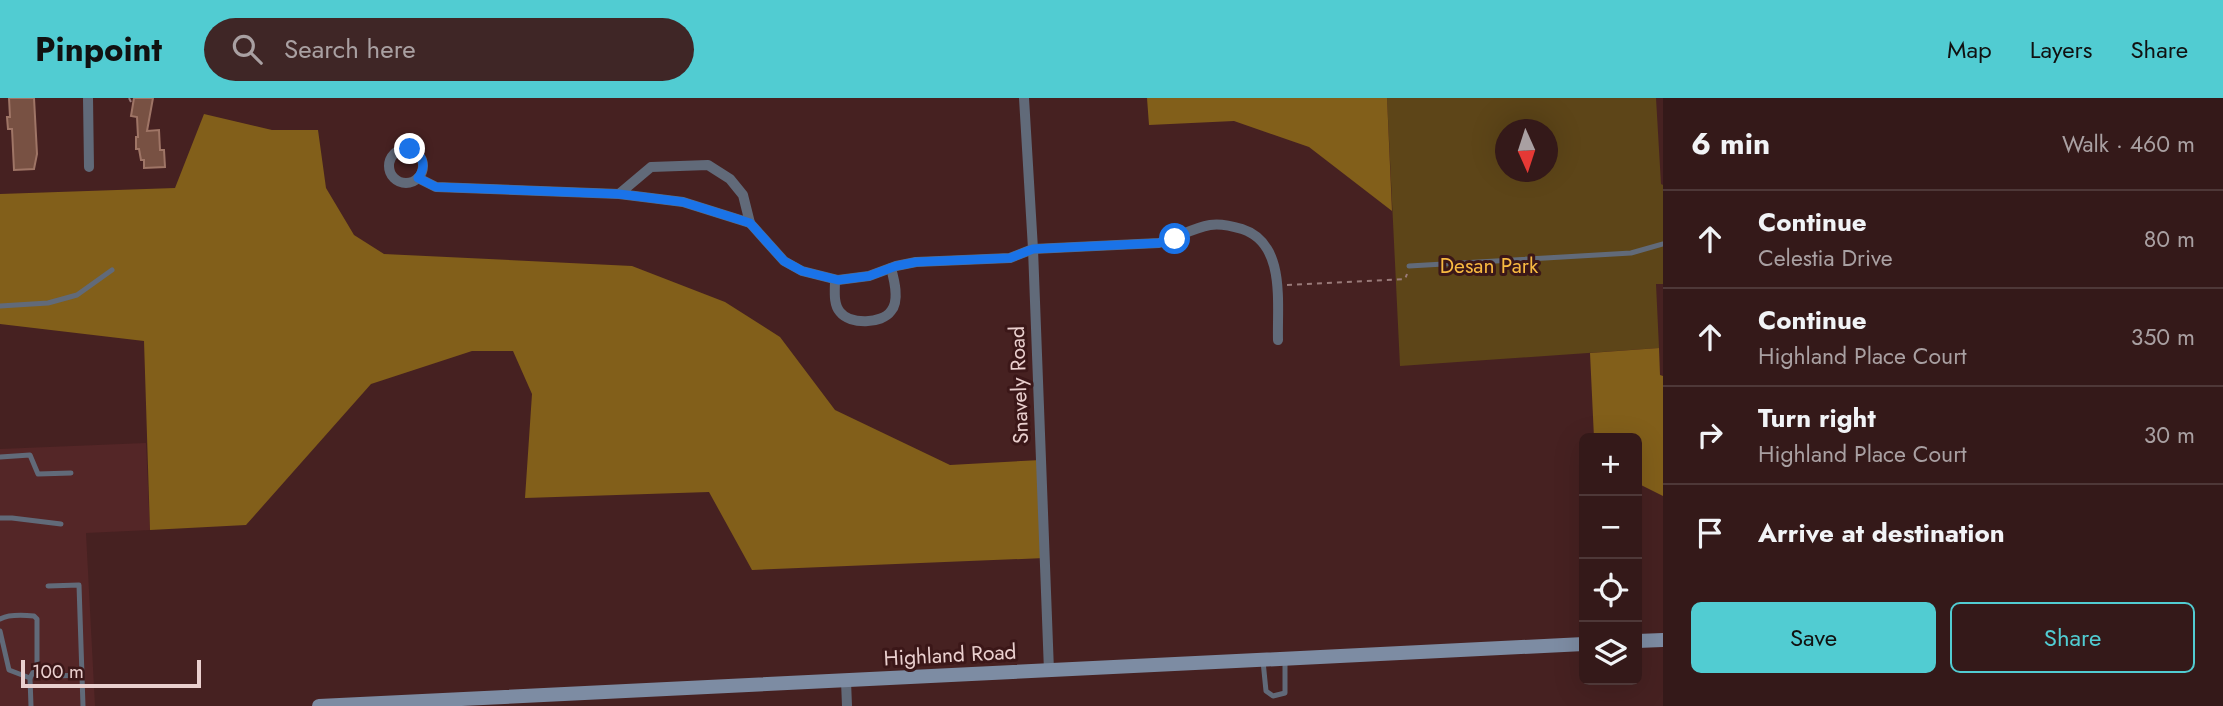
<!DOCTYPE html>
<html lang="en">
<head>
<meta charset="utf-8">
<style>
  body { margin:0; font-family:Jost,sans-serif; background:#3f2626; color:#f1f3f6 }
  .controls { position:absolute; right:21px; bottom:21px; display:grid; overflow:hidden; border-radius:10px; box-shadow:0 7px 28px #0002 }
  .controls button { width:63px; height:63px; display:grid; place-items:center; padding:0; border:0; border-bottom:2px solid #4e3838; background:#341919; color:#f1f3f6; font:35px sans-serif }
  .compass { position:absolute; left:1495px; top:21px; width:63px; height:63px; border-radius:50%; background:#341919; box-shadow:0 7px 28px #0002; rotate:177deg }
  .scale { position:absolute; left:21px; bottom:18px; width:180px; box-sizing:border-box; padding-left:7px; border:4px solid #ead0cf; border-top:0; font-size:19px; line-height:24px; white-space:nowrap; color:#ead0cf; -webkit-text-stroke:5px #3b1718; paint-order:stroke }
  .stop { position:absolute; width:21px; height:21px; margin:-16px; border:5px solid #1a73e8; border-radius:50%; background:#fff }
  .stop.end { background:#1a73e8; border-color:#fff; box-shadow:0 2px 7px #0008 }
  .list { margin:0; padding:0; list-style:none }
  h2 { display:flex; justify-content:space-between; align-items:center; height:91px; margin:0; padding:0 28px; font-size:30px }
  h2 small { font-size:23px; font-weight:400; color:#a9a0a2 }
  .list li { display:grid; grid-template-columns:46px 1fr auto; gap:21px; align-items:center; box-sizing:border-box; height:98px; padding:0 28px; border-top:2px solid #4e3838 }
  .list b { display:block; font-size:26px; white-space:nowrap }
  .list p { margin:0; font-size:23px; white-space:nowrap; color:#a9a0a2 }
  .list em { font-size:23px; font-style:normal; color:#a9a0a2 }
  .actions { display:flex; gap:14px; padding:21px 28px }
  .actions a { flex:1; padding:16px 0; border:2px solid #51ccd2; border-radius:10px; text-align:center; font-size:24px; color:#51ccd2 }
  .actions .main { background:#51ccd2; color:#111 }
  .icon { flex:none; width:38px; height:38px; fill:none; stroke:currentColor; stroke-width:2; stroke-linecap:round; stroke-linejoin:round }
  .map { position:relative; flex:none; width:1663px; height:608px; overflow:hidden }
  header { display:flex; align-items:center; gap:42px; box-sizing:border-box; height:98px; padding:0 35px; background:#51ccd2; color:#111 }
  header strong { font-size:33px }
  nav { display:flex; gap:38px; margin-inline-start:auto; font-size:24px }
  .search { width:490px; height:63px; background:#3f2626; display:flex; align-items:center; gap:18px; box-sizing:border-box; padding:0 24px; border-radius:38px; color:#a9a0a2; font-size:26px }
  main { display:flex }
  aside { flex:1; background:#341919 }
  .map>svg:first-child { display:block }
  .built { fill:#542627 }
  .green { fill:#5d4518; fill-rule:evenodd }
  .forest { fill:#825f1a }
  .building { fill:#785143; stroke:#9f7566; stroke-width:2 }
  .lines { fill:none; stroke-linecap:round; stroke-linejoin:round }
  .path { stroke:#997a79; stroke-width:2; stroke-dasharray:5 5; stroke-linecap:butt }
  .lane { stroke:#616a79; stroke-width:5 }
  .street { stroke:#616a79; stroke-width:10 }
  .secondary { stroke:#7d8ca3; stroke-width:14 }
  .route { stroke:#1a73e8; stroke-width:9 }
  .labels { text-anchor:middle; stroke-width:6; stroke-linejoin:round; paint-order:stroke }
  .park-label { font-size:21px; fill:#f8b941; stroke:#3b1718 }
  .street-label { font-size:21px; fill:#ead0cf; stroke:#3b1718 }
</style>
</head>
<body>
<header>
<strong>Pinpoint</strong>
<div class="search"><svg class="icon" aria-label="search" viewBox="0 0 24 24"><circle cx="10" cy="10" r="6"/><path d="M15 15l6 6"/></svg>Search here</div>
<nav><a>Map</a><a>Layers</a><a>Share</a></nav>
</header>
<main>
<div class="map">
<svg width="1663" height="608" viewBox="0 0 1663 608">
  <rect width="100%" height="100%" fill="#462121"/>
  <polygon class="built" points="146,345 150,432 86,435 95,608 0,608 0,351"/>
  <path class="green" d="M 1387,0 L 1656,0 L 1661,86 L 1663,87 L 1663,186 L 1656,186 L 1659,250 L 1400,268 ZM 1506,32 L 1548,32 L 1548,74 L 1506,74 Z"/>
  <g class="forest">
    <polygon points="1147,0 1387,0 1392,113 1309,49 1234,23 1149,27"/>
    <polygon points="204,16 272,32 318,32 326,90 354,137 384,156 632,168 725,204 780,239 835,312 950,367 1041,362 1045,460 752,472 709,394 525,400 532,296 513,253 472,253 371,286 246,427 150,432 144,243 0,226 0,96 175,90"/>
    <polygon points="1659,250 1660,277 1663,278 1663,398 1637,385 1637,340 1594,340 1590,255"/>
  </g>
  <g class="building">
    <polygon points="9,0 34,0 37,56 34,71 14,72 12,31 8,31 7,19 10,19"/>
    <polygon points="134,0 153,0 147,33 159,32 160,52 164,52 165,69 144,70 144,62 141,62 139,51 136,51 136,39 138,39 137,19 131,18"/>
  </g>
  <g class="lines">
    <g class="path">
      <polyline points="129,0 131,4"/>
      <polyline points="1287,187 1405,181 1407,176"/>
    </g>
    <g class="lane">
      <polyline points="1409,168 1631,155 1663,146"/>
      <polyline points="0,208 48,205 77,197 112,172"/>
      <polyline points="0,359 30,357 38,376 71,375"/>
      <polyline points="0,420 12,420 61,426"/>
      <polyline points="48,488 79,487 83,608"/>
      <path d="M 0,521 C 9,516 24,517 34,518 L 37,521 L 37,567 L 30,580 L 31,608"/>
      <polyline points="0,533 9,572 30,580"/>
      <polyline points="1263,563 1266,593 1273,598 1285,595 1285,561"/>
      <polyline points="55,578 82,577"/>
    </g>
    <g class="street">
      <polyline points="88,0 89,69"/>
      <polyline points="1024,0 1033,151 1049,573"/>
      <circle cx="406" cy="68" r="17"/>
      <polyline points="418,80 436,89 619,96 683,104 750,125 743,97 730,81 708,67 651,69 619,96"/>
      <path d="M 750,125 L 784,163 L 802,173 L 838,182 L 869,178 L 896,168 L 916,164 L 1010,160 L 1033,151 L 1159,145 C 1177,140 1192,130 1210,127 C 1221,125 1232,128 1242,131 C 1286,145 1277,205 1278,242"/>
      <path d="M 835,182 C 835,192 833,206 840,214 C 850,227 882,226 891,213 C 900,203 894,181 891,170"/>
      <polyline points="846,583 847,608"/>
    </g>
    <g class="secondary">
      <polyline points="1637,543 1663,542"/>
      <polyline points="319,608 1584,546"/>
    </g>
  </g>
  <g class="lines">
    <path class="route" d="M 410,51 C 423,56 427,68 418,80 L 436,89 L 619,96 L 683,104 L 750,125 L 784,163 L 802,173 L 838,182 L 869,178 L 896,168 L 916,164 L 1010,160 L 1033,151 L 1159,145 L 1175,141"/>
  </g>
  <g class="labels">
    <g class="park-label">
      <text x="1489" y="175">Desan Park</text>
    </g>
    <g class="street-label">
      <text transform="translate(1019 287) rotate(-92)" y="7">Snavely Road</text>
      <text transform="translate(950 557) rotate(-3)" y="7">Highland Road</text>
    </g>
  </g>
</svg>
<div class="controls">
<button>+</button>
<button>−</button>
<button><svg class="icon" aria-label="locate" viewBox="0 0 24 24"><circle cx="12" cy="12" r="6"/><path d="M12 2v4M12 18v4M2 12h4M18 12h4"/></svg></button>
<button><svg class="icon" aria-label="layers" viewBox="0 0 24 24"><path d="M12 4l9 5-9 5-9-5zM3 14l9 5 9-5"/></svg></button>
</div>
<svg class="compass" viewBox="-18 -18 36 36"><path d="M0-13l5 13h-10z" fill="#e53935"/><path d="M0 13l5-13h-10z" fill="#a9a0a2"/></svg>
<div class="scale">100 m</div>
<div class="stop" style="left:1175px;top:141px"></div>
<div class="stop end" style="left:410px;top:51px"></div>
</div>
<aside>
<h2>6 min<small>Walk · 460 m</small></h2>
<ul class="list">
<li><svg class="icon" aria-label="ahead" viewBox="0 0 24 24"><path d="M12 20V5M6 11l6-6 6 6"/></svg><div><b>Continue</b><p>Celestia Drive</p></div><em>80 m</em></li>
<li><svg class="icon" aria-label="ahead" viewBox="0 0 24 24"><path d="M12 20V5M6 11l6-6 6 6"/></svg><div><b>Continue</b><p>Highland Place Court</p></div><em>350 m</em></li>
<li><svg class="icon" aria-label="right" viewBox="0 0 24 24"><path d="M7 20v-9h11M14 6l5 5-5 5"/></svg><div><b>Turn right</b><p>Highland Place Court</p></div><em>30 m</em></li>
<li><svg class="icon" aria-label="arrive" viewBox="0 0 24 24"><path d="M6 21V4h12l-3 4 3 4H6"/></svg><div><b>Arrive at destination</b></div></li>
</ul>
<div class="actions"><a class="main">Save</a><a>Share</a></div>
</aside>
</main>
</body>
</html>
